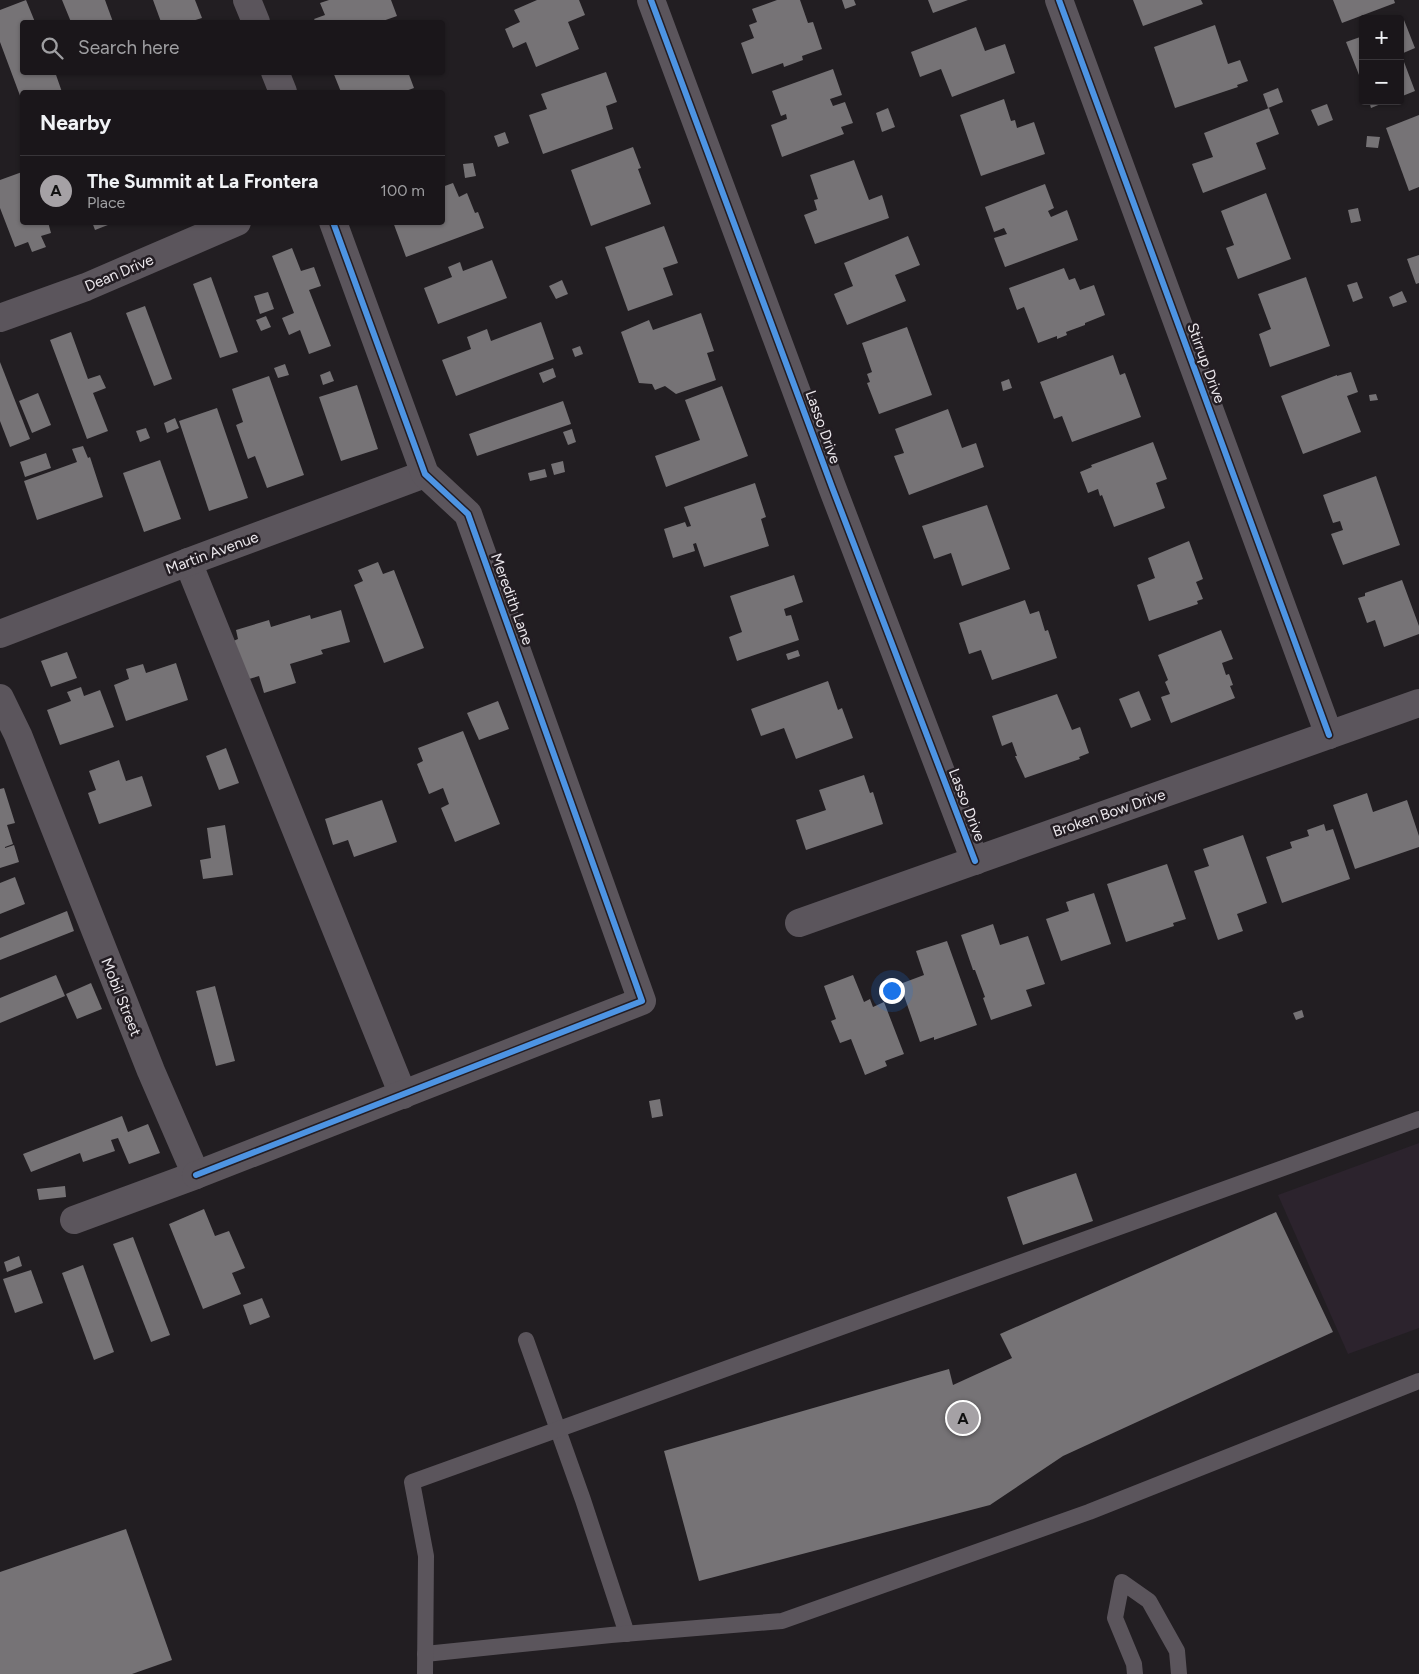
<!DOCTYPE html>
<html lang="en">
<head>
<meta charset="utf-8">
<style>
  body { margin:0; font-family:Figtree,sans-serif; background:#272327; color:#f1f3f6 }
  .controls { position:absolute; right:15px; top:15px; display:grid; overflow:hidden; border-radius:5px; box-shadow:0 1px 4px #0004 }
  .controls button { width:45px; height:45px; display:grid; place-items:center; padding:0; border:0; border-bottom:1px solid #383539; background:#1a161a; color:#f1f3f6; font:25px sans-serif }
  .you { position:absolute; left:891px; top:990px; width:18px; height:18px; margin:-12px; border:4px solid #fff; border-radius:50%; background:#1a73e8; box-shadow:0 0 0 8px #1a73e833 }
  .badge { display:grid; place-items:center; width:32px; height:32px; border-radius:50%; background:#a5a1a5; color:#111; font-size:16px; font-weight:700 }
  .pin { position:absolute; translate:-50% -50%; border:2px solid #fff; box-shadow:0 1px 5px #0006 }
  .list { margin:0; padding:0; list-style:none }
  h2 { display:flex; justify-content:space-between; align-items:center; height:65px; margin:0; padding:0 20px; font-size:21px }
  h2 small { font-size:16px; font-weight:400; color:#9f9fa2 }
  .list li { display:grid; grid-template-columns:32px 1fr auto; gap:15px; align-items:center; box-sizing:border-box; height:70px; padding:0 20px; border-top:1px solid #383539 }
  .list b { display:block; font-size:19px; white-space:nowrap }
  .list p { margin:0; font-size:16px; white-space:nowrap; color:#9f9fa2 }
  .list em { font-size:16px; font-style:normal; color:#9f9fa2 }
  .icon { flex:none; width:28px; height:28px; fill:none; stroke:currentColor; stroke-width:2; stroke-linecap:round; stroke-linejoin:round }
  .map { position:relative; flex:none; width:1419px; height:1674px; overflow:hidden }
  .search { position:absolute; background:#1a161a; box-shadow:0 1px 4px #0004; left:20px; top:20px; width:425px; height:55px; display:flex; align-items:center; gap:12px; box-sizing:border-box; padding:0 18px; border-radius:5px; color:#9f9fa2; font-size:19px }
  .panel { position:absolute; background:#1a161a; box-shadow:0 1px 4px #0004; left:20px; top:90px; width:425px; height:135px; border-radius:5px }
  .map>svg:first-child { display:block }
  .built { fill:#2c232d }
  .building { fill:#767376 }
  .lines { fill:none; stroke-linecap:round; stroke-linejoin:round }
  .lane { stroke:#5b555c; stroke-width:16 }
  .street { stroke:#5b555c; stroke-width:28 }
  .cycleway-casing { stroke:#231d23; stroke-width:9 }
  .cycleway { stroke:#4d94e3; stroke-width:6 }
  .labels { text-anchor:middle; stroke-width:5; stroke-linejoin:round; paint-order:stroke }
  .street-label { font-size:15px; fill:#ebe7ec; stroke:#231d23 }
</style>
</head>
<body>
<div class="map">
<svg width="1419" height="1674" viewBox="0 0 1419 1674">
  <rect width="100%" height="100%" fill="#221e22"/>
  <polygon class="built" points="1419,1143 1419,1328 1348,1354 1278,1195"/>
  <g class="building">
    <polygon points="26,0 35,22 22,22 22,72 55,72 62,92 22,92 22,101 0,42 0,10"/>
    <polygon points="62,0 105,0 113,22 71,22"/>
    <polygon points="153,0 195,0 202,18 189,22 161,22"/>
    <polygon points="329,0 391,0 397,16 380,22 316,22 314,19 325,15 320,3"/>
    <polygon points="537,0 579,0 585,15 568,22 579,49 536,67 526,42 513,48 505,29 520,22 514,10"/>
    <polygon points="777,0 800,0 808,23 813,22 822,49 802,56 803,60 784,67 783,63 752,74 741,43 754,38 749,25 757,22 752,9"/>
    <polygon points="842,0 854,0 856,5 845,9"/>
    <polygon points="928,0 968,0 933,13"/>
    <polygon points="1133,0 1201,0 1203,4 1143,26"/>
    <polygon points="1333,0 1394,0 1395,3 1342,23"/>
    <polygon points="1404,20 1415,48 1401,54 1415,91 1400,97 1400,21"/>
    <polygon points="1215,25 1228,64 1240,60 1248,81 1237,85 1238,87 1175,108 1154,47"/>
    <polygon points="976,27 985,51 1005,44 1015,73 952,97 941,69 920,77 911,52"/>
    <polygon points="1363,36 1363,85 1346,42"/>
    <polygon points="833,69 842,95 830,99 833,106 845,102 853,123 841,127 844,134 782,157 771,125 787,119 786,114 781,116 772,91"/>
    <polygon points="333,72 408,72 414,88 403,92 341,92"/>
    <polygon points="606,72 617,102 606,106 613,129 543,154 529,115 547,109 541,94"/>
    <polygon points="1278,88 1283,102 1268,108 1263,94"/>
    <polygon points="1004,99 1011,121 1015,120 1017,128 1034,122 1045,154 981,176 960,115"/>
    <polygon points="1369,101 1388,101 1371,108"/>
    <polygon points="1327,104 1333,120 1318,126 1311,110"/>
    <polygon points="888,108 895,127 882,132 876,113"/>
    <polygon points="1269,108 1279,134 1256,143 1266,169 1203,193 1192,164 1213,157 1204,133"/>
    <polygon points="1419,115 1419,187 1409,191 1386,128"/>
    <polygon points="505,132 509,143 498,147 494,136"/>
    <polygon points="1367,136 1380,137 1378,148 1366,147"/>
    <polygon points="633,147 641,168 638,169 651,204 591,226 571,170"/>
    <polygon points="854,160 869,200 882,195 889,218 815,244 804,215 817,210 814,200 818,199 810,175"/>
    <polygon points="473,163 476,176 465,178 463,164"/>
    <polygon points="22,172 22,222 48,222 51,233 41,236 46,247 32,252 28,242 15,247 0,208 0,180"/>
    <polygon points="453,183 459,197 467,193 475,213 478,212 484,228 406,257 393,222 442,222 442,187"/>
    <polygon points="1045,184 1054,208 1048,211 1051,217 1067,210 1078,240 1005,267 994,238 1007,234 1004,228 994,232 985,207"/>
    <polygon points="1266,193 1291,259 1238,279 1226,248 1234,245 1221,211"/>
    <polygon points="1358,208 1361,221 1351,223 1348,210"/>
    <polygon points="92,222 113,222 113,223 95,230"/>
    <polygon points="664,226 678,263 663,268 673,295 628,311 605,247"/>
    <polygon points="908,236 920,265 895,275 906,301 847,325 834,294 853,286 844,263"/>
    <polygon points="292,248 301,271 314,267 321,286 309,290 331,346 309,354 300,330 289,335 282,318 294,313 272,256"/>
    <polygon points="1419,255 1419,283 1416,284 1407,259"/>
    <polygon points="492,260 507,298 438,324 424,288 452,277 448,267 460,262 463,271"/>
    <polygon points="1064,268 1069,280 1075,278 1080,290 1094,285 1105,315 1085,323 1085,325 1066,332 1067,335 1057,339 1057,336 1038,343 1024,307 1017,310 1009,288"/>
    <polygon points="211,277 238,352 220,358 193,284"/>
    <polygon points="1306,277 1330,346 1270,367 1259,334 1271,329 1258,294"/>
    <polygon points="562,280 568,294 556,299 549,286"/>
    <polygon points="1357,282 1363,298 1353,302 1347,285"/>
    <polygon points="1402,291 1407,302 1393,307 1389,297"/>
    <polygon points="268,292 274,309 260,314 254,296"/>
    <polygon points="145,306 172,379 154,386 126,313"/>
    <polygon points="701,313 714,351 707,353 716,380 676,394 665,386 655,390 652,384 639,383 621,332 649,320 653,330"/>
    <polygon points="266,316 271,327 261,331 256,320"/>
    <polygon points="541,322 554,359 456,396 442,360 471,349 467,337 487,329 491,341"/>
    <polygon points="907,327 932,395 879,414 867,383 870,382 867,374 872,372 862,343"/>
    <polygon points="71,332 88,379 100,375 106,388 93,393 108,431 87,439 50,340"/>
    <polygon points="580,346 583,354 575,357 572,349"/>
    <polygon points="1113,355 1120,375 1125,373 1141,417 1072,442 1062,416 1054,419 1040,382"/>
    <polygon points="0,362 30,439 10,447 0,421"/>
    <polygon points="285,364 289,375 278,378 274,368"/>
    <polygon points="553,368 556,377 543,383 539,373"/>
    <polygon points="330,371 334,381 323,385 320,375"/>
    <polygon points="1351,372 1358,392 1347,396 1361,432 1303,454 1281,396 1337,375 1337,376"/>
    <polygon points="269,376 304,475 267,488 255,456 248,459 236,425 243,422 232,389"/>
    <polygon points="1009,379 1012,388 1003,391 1001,382"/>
    <polygon points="357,385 378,449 341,461 319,397"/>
    <polygon points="722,386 748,456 666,487 655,456 700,440 685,400"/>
    <polygon points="38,393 51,425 32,433 19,401"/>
    <polygon points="1376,394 1378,400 1370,401 1369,395"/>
    <polygon points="563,401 571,424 477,456 469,434"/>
    <polygon points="217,408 248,498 209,511 179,421"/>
    <polygon points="948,409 962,448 976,443 984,467 909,495 894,456 904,453 895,429"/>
    <polygon points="175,418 179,428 167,433 164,423"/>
    <polygon points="146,428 150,438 140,442 136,431"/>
    <polygon points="572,429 576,442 568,445 563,432"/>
    <polygon points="1153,442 1167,479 1156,483 1165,508 1114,527 1102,495 1100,496 1098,489 1088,493 1080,472 1092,467 1091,465"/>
    <polygon points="83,446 88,458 90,457 103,497 37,520 24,481 77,462 72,449"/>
    <polygon points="46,453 51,468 25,477 20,462"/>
    <polygon points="160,460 181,519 144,532 123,473"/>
    <polygon points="563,461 565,472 554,475 551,464"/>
    <polygon points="545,469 547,477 530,481 528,473"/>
    <polygon points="1376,476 1400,545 1343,565 1331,534 1343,530 1340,521 1333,523 1323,495"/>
    <polygon points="755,483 766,517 761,519 769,546 704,567 696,543 693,544 695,551 673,558 664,529 685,522 687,527 691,526 684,507"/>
    <polygon points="987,505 1010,569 962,586 951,553 934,559 922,526"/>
    <polygon points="1189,541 1203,579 1196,582 1203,599 1197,601 1198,604 1149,621 1137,585 1155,578 1148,558"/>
    <polygon points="378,562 383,574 394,570 424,648 384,663 354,585 363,581 358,570"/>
    <polygon points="794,575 803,602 784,609 786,616 791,615 799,640 737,661 729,637 742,632 730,596"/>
    <polygon points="1402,580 1419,626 1419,634 1384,647 1375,620 1367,623 1358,598 1365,596 1365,593"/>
    <polygon points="1025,600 1030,614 1039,611 1045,631 1048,630 1057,658 992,680 981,650 969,654 959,623"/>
    <polygon points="341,610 350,642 321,650 323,654 290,664 296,683 264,693 259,676 242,681 231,642 238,639 236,630 269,620 271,627 310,615 311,619"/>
    <polygon points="1221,630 1233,659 1222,663 1226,675 1229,674 1233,685 1230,686 1235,698 1171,723 1161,697 1170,694 1165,682 1168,680 1158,655"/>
    <polygon points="798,650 800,656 788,660 786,654"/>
    <polygon points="67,652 77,678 51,687 41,661"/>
    <polygon points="176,663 188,700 126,721 114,685 129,679 126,669 143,664 146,673"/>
    <polygon points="828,681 838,710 842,708 853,738 796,759 784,728 761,736 751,709"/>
    <polygon points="81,687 84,696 100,690 114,727 60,745 47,710 71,701 67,692"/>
    <polygon points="1139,691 1151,720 1131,728 1119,699"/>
    <polygon points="1057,694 1072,730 1080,727 1089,753 1079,757 1080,759 1025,778 1015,756 1017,756 1012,742 1002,746 992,716"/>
    <polygon points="498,701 509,729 479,740 467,713"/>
    <polygon points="463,731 500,824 455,842 441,808 449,804 443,788 429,794 417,764 423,761 418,748"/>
    <polygon points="226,748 239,783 219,790 206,756"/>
    <polygon points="119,760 126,781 142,776 152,806 99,824 88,793 96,790 89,771"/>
    <polygon points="864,775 870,793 873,792 883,824 806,850 796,820 826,810 819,790"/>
    <polygon points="4,788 15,823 7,825 13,844 5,847 5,848 14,845 19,862 0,868 0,789"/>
    <polygon points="1367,793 1373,812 1407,800 1419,836 1419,847 1355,869 1333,805"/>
    <polygon points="382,800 397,842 354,857 348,840 333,845 325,819"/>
    <polygon points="1324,824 1326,831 1333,829 1350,879 1282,903 1266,857 1292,848 1290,842 1309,836 1307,830"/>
    <polygon points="225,825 233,875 203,879 200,860 211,858 207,828"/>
    <polygon points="1243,835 1267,903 1237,914 1243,931 1218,940 1194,871 1209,866 1203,849"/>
    <polygon points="1167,864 1186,919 1173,923 1174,926 1126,942 1107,884"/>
    <polygon points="15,877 25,904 0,914 0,883"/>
    <polygon points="1094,893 1111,944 1061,961 1046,919 1069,911 1066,902"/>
    <polygon points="67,911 74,931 0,960 0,938"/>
    <polygon points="993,924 1000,945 1028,936 1045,984 1026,990 1032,1006 991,1020 983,998 985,997 975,970 973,970 961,935"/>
    <polygon points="947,941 977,1025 934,1040 934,1037 920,1042 900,984 924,975 916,951"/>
    <polygon points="56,975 65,996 0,1023 0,998"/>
    <polygon points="853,975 864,1002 870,999 873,1007 884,1002 904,1054 885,1061 887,1066 865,1075 851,1039 840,1043 831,1021 836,1019 824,986"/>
    <polygon points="91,983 102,1009 77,1019 66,994"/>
    <polygon points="215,986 235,1061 216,1066 196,991"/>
    <polygon points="1302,1010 1304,1017 1296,1020 1293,1013"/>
    <polygon points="660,1099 663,1116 652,1118 649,1101"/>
    <polygon points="122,1116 128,1132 148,1124 160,1153 129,1164 118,1138 111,1140 115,1151 83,1162 80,1153 31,1172 23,1154"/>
    <polygon points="1076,1173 1093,1221 1023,1245 1007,1197"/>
    <polygon points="65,1186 66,1197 39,1200 37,1189"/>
    <polygon points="204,1209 215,1236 229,1231 245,1268 232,1273 241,1294 203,1309 169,1224"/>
    <polygon points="1276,1212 1333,1332 1063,1456 990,1505 699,1581 664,1451 949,1369 953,1385 1012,1358 1000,1334"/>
    <polygon points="133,1237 170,1335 151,1342 113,1244"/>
    <polygon points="19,1256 22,1266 7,1272 4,1262"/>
    <polygon points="83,1265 114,1352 94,1360 62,1273"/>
    <polygon points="31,1270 43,1303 15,1313 3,1279"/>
    <polygon points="262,1298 270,1317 250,1325 243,1305"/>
    <polygon points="126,1529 172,1660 132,1674 0,1674 0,1572"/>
  </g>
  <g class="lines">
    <g class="lane">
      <polyline points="526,1340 583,1500 627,1634"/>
      <polyline points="425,1654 611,1635 782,1621 1089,1512 1419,1381"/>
      <polyline points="425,1674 426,1556 412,1482 1419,1119"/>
      <polyline points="1135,1674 1134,1664 1115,1618 1122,1582 1149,1601 1177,1651 1179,1674"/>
    </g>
    <g class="street">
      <polyline points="247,0 256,22"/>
      <polyline points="651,0 832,487 975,861"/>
      <polyline points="1059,0 1329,735"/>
      <polyline points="275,72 283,92"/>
      <polyline points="0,318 86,287 237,222"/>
      <polyline points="188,562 403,1095"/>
      <polyline points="0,634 188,562 425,474"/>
      <polyline points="0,698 18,735 151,1071 196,1175 74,1220"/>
      <polyline points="799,923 1419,703"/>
      <polyline points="196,1175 642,1001 468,514 425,474 333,222"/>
    </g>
    <defs>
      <g id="cycleway">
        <polyline points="651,0 832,487 975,861"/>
        <polyline points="1059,0 1329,735"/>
        <polyline points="196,1175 642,1001 468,514 425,474 333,222"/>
      </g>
    </defs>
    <use href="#cycleway" class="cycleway-casing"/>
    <use href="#cycleway" class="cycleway"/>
  </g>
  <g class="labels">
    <g class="street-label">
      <text transform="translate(119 273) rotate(-23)" y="5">Dean Drive</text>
      <text transform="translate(1206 363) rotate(70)" y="5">Stirrup Drive</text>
      <text transform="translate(823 427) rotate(70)" y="5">Lasso Drive</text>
      <text transform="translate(212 553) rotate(-20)" y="5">Martin Avenue</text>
      <text transform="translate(512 599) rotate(70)" y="5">Meredith Lane</text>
      <text transform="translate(967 805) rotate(69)" y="5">Lasso Drive</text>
      <text transform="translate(1109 813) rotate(-19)" y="5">Broken Bow Drive</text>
      <text transform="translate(121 997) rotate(68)" y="5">Mobil Street</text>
    </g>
  </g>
</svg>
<div class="controls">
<button>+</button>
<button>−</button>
</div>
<div class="you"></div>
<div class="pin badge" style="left:963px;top:1418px">A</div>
<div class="search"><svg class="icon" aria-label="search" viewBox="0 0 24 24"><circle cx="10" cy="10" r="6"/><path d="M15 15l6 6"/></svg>Search here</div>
<section class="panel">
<h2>Nearby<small></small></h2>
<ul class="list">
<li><span class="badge">A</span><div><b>The Summit at La Frontera</b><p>Place</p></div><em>100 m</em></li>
</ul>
</section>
</div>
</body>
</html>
